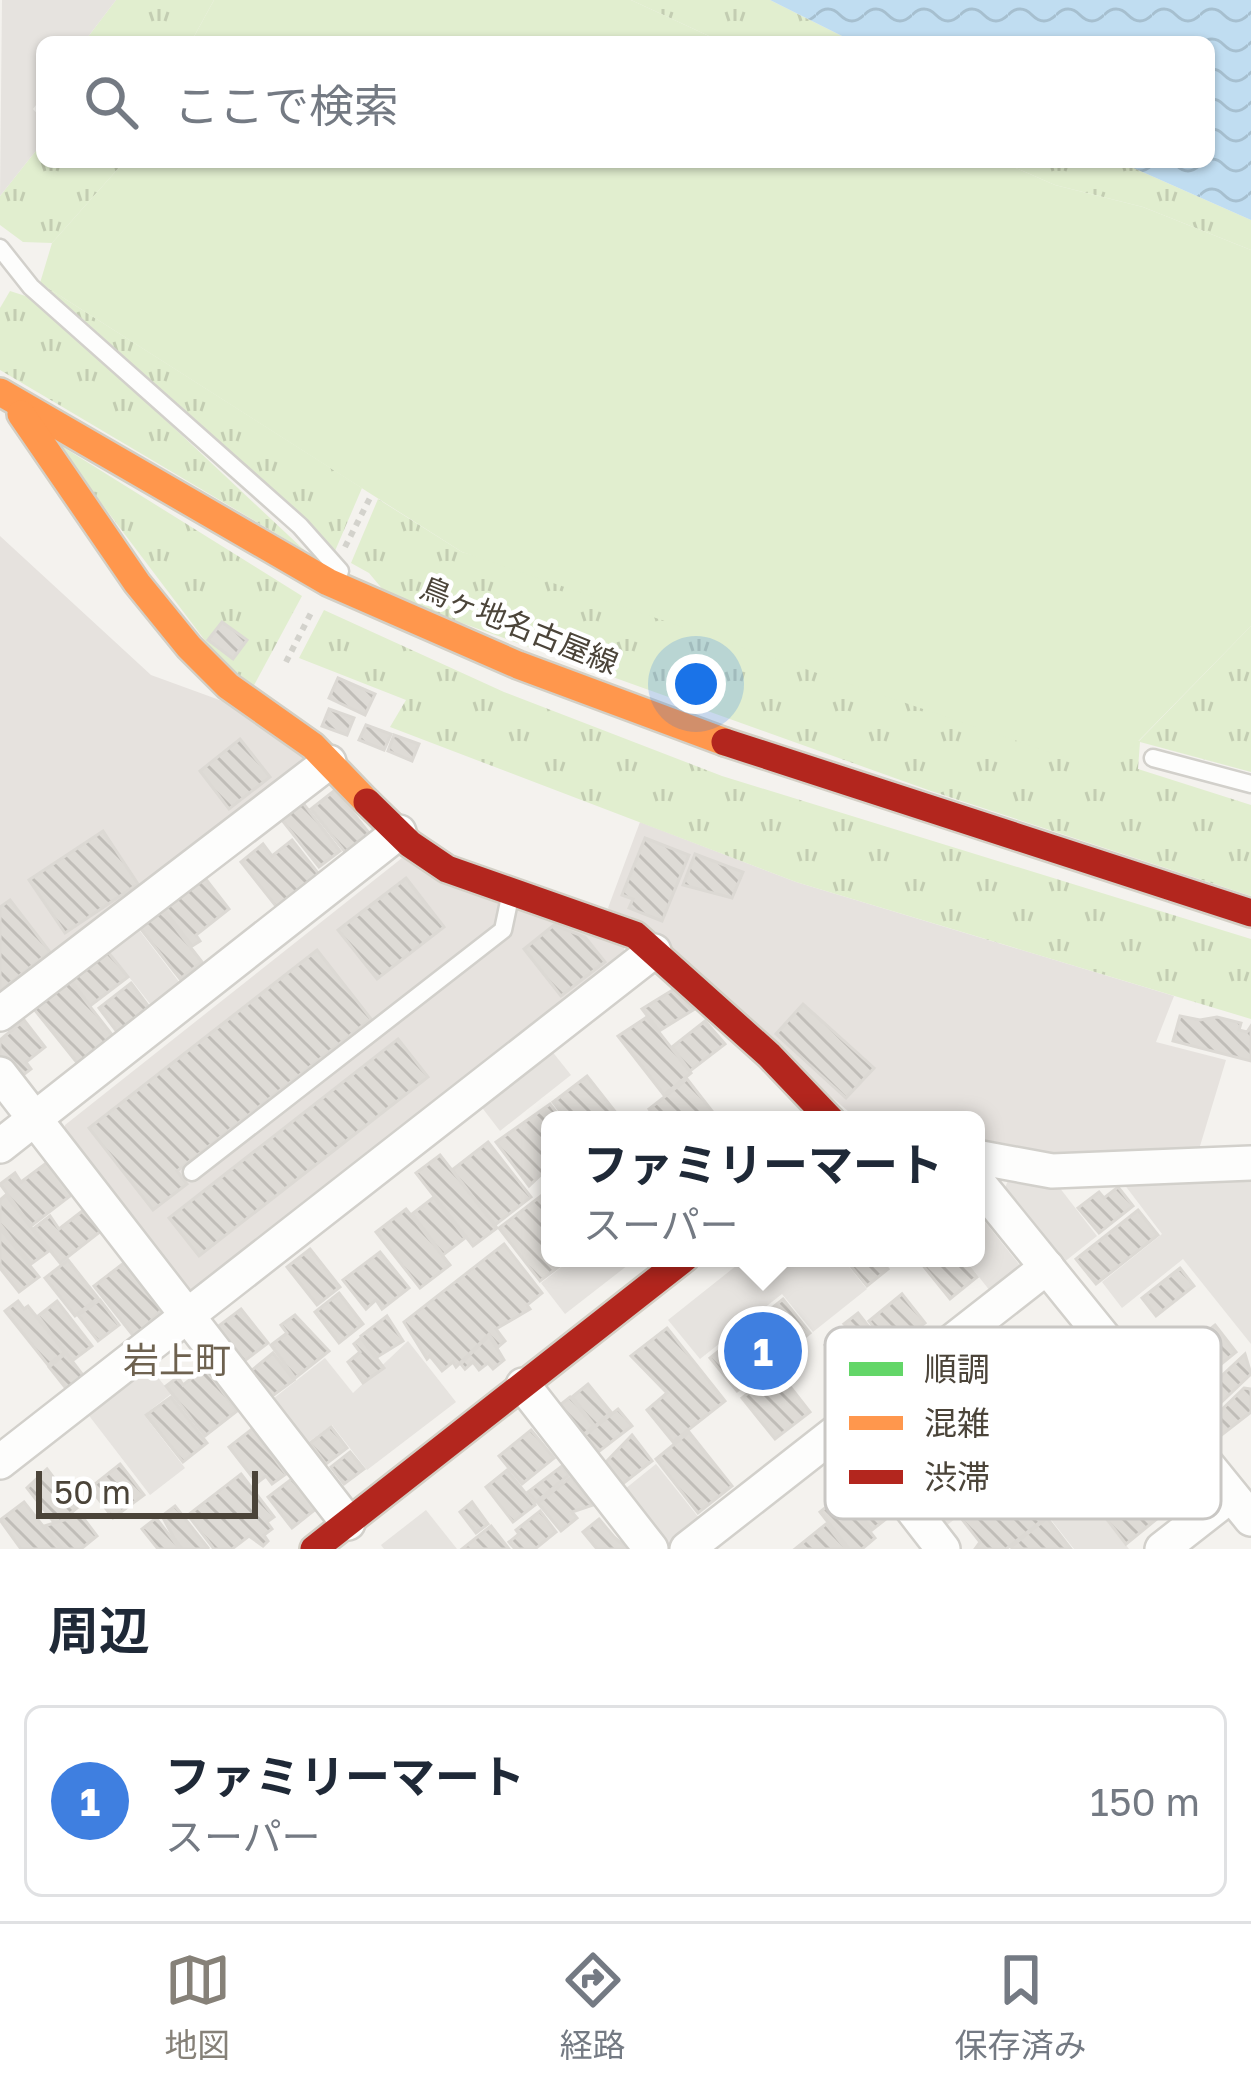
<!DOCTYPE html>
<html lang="ja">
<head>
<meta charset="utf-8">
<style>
  body { margin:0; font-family:"Golos Text","Noto Sans JP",sans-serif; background:#f6f6f7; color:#1f2937 }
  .scale { position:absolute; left:36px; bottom:30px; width:222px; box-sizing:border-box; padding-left:12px; border:6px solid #4b4439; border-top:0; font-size:33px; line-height:42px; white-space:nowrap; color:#4b4439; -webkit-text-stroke:9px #fff; paint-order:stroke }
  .you { position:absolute; left:696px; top:684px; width:42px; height:42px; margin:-30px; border:9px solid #fff; border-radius:50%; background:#1a73e8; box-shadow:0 0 0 18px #1a73e833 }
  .badge { display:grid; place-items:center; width:78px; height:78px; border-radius:50%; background:#868178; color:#fff; font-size:39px; font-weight:700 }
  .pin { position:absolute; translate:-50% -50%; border:6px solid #fff; box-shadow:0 3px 12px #0006 }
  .popup { position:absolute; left:541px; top:1111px; width:444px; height:156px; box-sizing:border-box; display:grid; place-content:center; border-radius:18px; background:#fff; filter:drop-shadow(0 3px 9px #0005); font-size:39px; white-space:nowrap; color:#747a83 }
  .popup b { font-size:45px; color:#1f2937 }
  .popup::after { content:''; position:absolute; left:50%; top:100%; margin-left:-24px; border:24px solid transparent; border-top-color:#fff }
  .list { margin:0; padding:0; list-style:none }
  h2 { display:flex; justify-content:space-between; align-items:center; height:156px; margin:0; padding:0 48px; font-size:51px }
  h2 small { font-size:39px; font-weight:400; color:#747a83 }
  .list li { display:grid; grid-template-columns:78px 1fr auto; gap:36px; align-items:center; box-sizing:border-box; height:192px; margin:0 24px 24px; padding:0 24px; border:3px solid #e0e1e3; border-radius:18px }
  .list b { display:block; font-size:45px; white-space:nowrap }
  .list p { margin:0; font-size:39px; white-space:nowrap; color:#747a83 }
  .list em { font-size:39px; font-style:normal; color:#747a83 }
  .icon { flex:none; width:66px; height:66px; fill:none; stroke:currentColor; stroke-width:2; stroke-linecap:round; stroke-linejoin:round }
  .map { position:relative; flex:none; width:1251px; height:1549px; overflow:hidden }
  .search { position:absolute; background:#fff; box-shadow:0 3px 9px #0004; left:36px; right:36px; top:36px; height:132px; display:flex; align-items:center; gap:30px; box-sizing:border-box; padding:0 42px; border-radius:18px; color:#747a83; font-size:45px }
  .sheet { height:372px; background:#fff }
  nav { display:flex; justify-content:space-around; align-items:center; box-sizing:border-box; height:168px; border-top:3px solid #e0e1e3; background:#fff; font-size:33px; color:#747a83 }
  nav a { display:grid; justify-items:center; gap:6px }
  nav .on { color:#868178 }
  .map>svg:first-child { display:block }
  .industrial { fill:#e6e2de }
  .grass { fill:url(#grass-tufts) }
  .pitch { fill:#e1eecf }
  .parking { fill:#e6e3df }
  .water { fill:url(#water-waves) }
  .building { fill:url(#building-back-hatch); stroke:#dcd9d4; stroke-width:3 }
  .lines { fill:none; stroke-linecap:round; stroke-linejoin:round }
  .lane-casing { stroke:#d2d0cb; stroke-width:21 }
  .street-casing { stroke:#d2d0cb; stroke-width:38 }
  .slow-casing { stroke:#d3cfc5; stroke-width:32 }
  .jam-casing { stroke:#d3cfc5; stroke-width:32 }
  .path { stroke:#d3d2cc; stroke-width:6; stroke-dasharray:6 6; stroke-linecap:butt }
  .lane { stroke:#fdfdfc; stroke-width:16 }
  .street { stroke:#fdfdfc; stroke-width:33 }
  .slow { stroke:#ff974d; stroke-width:27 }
  .jam { stroke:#b3261e; stroke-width:27 }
  .labels { text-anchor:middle; stroke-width:9; stroke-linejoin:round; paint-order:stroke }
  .street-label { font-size:30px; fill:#4b4439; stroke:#fff }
  .quarter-label { font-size:36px; fill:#6e6250; stroke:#fff }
  .key { fill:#fff; stroke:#c9c7c4; stroke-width:3 }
  .key-label { font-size:33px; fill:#4b4439 }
</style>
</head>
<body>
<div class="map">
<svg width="1251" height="1549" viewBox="0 0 1251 1549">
  <defs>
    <pattern id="grass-tufts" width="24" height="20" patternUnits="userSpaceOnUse" patternTransform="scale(3)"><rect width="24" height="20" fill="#e1eecf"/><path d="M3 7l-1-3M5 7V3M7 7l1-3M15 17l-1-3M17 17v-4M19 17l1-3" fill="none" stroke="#c3cdb2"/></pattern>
    <pattern id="water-waves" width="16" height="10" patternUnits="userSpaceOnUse" patternTransform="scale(3)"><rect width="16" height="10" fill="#c0ddf1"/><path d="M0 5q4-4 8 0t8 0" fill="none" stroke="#a6bfcf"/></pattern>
    <pattern id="building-back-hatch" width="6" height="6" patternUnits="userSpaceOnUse" patternTransform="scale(3)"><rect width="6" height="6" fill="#dedbd6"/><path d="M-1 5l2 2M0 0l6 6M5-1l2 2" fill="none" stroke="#c0bdb8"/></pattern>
  </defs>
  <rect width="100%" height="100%" fill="#f4f2ee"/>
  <g class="industrial">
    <polygon points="0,536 151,675 247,710 313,755 0,1003"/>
    <polygon points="640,822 796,882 1174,996 1156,1042 1226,1060 1197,1156 1049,1161 976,1146 976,1120 855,1117 608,908"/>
    <polygon points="402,858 624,946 624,963 199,1292 186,1291 65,1140 65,1125"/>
  </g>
  <g class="grass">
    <polygon points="116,0 214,0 191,42 84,42"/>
    <polygon points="631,0 770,0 854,42 722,42"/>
    <polygon points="42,143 42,162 124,162 52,243 23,242 0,225 0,196"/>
    <polygon points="1002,162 1120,162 1251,220 1251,250 1143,207 1055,185"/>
    <polygon points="40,283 362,488 335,551"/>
    <polygon points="10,291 38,300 304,550 0,370 0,308"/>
    <polygon points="55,442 302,596 252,689 219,659"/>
    <polygon points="378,499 462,552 1139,741 1251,626 1251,772 1140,742 1138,769 1251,805 1251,896 931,791 389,597 369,573 351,563"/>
    <polygon points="324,610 504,692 722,776 1251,939 1251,1019 796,882 390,727 406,700 299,658"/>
  </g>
  <g class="pitch">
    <polygon points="214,0 631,0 722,42 191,42"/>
    <polygon points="124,162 1002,162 1055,185 1143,207 1251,250 1251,626 1108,772 462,552 40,283 52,243"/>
  </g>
  <g class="parking">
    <polygon points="2,0 116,0 84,42 42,42 42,97 33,109 42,119 42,143 0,196"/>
    <polygon points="133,922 183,987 154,1009 104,945"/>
    <polygon points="551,1050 571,1075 500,1131 480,1105"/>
    <polygon points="1010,1176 1056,1183 1097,1236 1063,1263 1004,1190"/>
    <polygon points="1251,1177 1251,1344 1183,1259 1122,1308 1102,1282 1162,1234 1124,1184"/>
    <polygon points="978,1213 1022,1268 994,1296 964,1258 976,1258"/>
    <polygon points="573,1258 637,1258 565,1314 541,1283"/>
    <polygon points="746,1258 842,1258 867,1289 813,1332 782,1294 700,1359 668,1320"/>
    <polygon points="408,1341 456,1402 367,1470 332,1425 303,1446 269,1402 325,1358 353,1393"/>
    <polygon points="149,1366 171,1394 144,1415 185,1468 150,1495 87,1413"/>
    <polygon points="1106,1372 1139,1414 1120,1429 1100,1405 937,1533 924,1516"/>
    <polygon points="656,1464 703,1523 673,1547 661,1545 620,1493"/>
    <polygon points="1082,1490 1129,1549 1074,1549 1048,1516"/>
    <polygon points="426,1510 457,1549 384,1549 381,1545"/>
  </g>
  <polygon class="water" points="770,0 1251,0 1251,220 1120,162 1209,162 1209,42 854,42"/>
  <g class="building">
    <polygon points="222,622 247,640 233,659 208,640"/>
    <polygon points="338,678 375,694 365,715 329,698"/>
    <polygon points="329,709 354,718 347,735 322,726"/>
    <polygon points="366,725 391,734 384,750 359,740"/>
    <polygon points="394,735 419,744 412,761 388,751"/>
    <polygon points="240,739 270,777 229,809 200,771"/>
    <polygon points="335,790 369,833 345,852 311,809"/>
    <polygon points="299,798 340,851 319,867 278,815"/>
    <polygon points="103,831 138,884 65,933 29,880"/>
    <polygon points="645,838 689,855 662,921 629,908 633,899 622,895"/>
    <polygon points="292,840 321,877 279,910 241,862 263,844 272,856"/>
    <polygon points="695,854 743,872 732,898 683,885"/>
    <polygon points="201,873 229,909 196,935 200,941 192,946 160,905"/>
    <polygon points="406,878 444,927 377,979 338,930"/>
    <polygon points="10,900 50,952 0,991 0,907"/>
    <polygon points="159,907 202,962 180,979 137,924"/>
    <polygon points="554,925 585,937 605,962 561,996 524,949"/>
    <polygon points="317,950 371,1019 177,1171 187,1184 153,1210 89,1128"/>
    <polygon points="108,952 128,977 90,1006 67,975 79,965 84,971"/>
    <polygon points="66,976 113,1036 78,1064 30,1004"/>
    <polygon points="131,983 149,1007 117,1032 99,1008"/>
    <polygon points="676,988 693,1010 659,1031 642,1009"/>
    <polygon points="803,1004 874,1068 846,1098 776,1034"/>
    <polygon points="1180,1016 1200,1020 1217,1017 1241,1023 1239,1030 1247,1032 1251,1026 1251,1061 1173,1041"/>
    <polygon points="647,1017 691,1073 664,1095 618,1036"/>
    <polygon points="24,1020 45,1047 26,1062 31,1069 18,1079 0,1056 0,1040"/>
    <polygon points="705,1021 725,1044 690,1071 672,1047"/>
    <polygon points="398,1039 428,1077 199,1256 169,1218"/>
    <polygon points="587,1076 617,1114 615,1120 567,1120 553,1102"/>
    <polygon points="687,1079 719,1120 657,1120 649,1109"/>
    <polygon points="550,1104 562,1120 550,1120 550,1166 529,1186 496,1142"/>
    <polygon points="488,1142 531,1197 495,1225 452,1170"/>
    <polygon points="440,1155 497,1228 473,1246 416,1173"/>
    <polygon points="49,1161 74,1193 31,1226 0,1184 15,1173 21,1182"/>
    <polygon points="1118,1187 1133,1206 1099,1233 1078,1208 1099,1192 1104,1198"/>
    <polygon points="550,1189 550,1258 570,1258 540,1281 499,1228"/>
    <polygon points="6,1195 49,1251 31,1264 0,1224 0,1200"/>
    <polygon points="434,1197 465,1238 443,1255 412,1214"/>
    <polygon points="85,1209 101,1231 60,1263 33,1229 50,1216 59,1229"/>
    <polygon points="406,1209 450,1265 420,1288 376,1232"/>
    <polygon points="1138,1210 1158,1235 1096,1284 1076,1259"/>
    <polygon points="0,1228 39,1277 19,1292 0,1268"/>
    <polygon points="504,1244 542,1293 527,1305 530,1309 496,1329 505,1341 498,1347 489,1334 456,1367 453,1362 442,1371 430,1356 427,1359 404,1322"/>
    <polygon points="310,1249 340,1287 317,1305 287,1267"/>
    <polygon points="380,1252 409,1288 382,1309 376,1300 366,1309 343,1280"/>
    <polygon points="879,1258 888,1269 867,1286 846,1260"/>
    <polygon points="917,1258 962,1258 977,1277 950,1299"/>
    <polygon points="68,1260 98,1298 75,1316 45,1278"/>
    <polygon points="125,1262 162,1309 135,1338 94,1286"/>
    <polygon points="1180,1268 1194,1286 1156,1316 1142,1298"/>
    <polygon points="339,1293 363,1324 339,1343 315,1312"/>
    <polygon points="902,1294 925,1323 905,1338 897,1329 884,1340 869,1321"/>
    <polygon points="783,1299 810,1333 737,1391 710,1358"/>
    <polygon points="100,1300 119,1325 98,1341 78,1315"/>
    <polygon points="18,1301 24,1309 28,1306 65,1352 48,1365 5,1311"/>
    <polygon points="57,1301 92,1346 72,1361 38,1316"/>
    <polygon points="241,1309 268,1343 243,1362 216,1328"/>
    <polygon points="858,1313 886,1349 880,1353 891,1367 879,1377 843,1331 848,1328 844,1324"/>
    <polygon points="295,1315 329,1351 295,1378 271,1345 287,1333 281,1325"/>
    <polygon points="387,1316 403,1341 377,1357 361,1336"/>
    <polygon points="1215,1325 1236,1352 1198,1383 1176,1356"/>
    <polygon points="667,1328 725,1401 673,1442 647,1410 667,1393 631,1356"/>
    <polygon points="1146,1332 1166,1358 1151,1370 1131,1345"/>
    <polygon points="841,1333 875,1376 860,1388 825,1345"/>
    <polygon points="489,1335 504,1360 493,1369 488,1363 479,1370 473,1362 465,1369 461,1364"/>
    <polygon points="1070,1335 1094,1365 1068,1386 1076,1395 1069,1400 1037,1360"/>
    <polygon points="361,1338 384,1368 363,1383 348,1362 360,1352 354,1344"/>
    <polygon points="1028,1350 1059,1390 1052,1395 1057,1400 1037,1416 997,1366"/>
    <polygon points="66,1353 85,1378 68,1391 49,1367"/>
    <polygon points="273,1353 294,1380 271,1397 251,1371"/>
    <polygon points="1245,1354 1251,1374 1209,1414 1200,1396"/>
    <polygon points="205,1368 237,1411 205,1436 166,1386 178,1377 183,1385"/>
    <polygon points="777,1370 810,1412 775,1439 742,1398"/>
    <polygon points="999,1373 1034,1422 1018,1435 1009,1436 974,1393"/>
    <polygon points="588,1384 611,1412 595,1426 572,1397"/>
    <polygon points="967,1388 999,1428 981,1441 952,1404"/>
    <polygon points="1244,1388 1251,1389 1251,1412 1219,1437 1208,1423"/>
    <polygon points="171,1397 207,1443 183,1462 146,1415"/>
    <polygon points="570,1397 594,1426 579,1438 555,1409"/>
    <polygon points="951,1405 984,1448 967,1462 933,1419"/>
    <polygon points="1100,1407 1119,1432 1124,1428 1130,1435 1143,1424 1151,1434 1006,1549 975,1549 980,1542 961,1518"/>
    <polygon points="618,1409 632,1426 593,1456 580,1439"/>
    <polygon points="925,1414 959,1457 934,1477 897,1437"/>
    <polygon points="331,1427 347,1448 326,1464 310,1443"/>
    <polygon points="252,1429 286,1474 272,1484 266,1476 257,1483 229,1447"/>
    <polygon points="531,1430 554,1458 522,1484 499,1456"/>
    <polygon points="883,1430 922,1480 909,1491 868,1441"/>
    <polygon points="689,1432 732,1486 698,1513 656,1459"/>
    <polygon points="632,1435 652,1461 620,1486 603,1465"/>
    <polygon points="1149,1436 1167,1458 1136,1483 1118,1461"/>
    <polygon points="350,1452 364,1469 344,1484 331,1467"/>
    <polygon points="854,1458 896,1511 872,1530 830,1477"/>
    <polygon points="958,1460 971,1476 945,1498 932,1481"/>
    <polygon points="1117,1462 1134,1484 1104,1509 1086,1487"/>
    <polygon points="120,1464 144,1495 113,1518 90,1488"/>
    <polygon points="562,1466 569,1475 536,1502 528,1492"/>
    <polygon points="47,1469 77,1508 56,1525 27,1488"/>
    <polygon points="507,1470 535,1505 513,1522 486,1487"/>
    <polygon points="241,1474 274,1517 267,1522 272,1529 264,1535 268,1541 263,1546 249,1536 232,1549 214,1549 188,1515"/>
    <polygon points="571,1477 593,1505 572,1512 577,1518 561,1531 538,1503"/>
    <polygon points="293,1478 317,1508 292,1528 268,1497"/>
    <polygon points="1138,1493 1158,1518 1126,1544 1102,1513 1112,1505 1117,1511"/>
    <polygon points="841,1495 875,1538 862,1549 849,1549 820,1512"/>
    <polygon points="24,1502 61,1549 21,1549 0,1520"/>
    <polygon points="472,1502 488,1524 476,1533 460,1512"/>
    <polygon points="175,1506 208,1548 207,1549 182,1549 175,1540 162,1516"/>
    <polygon points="540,1511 556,1532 535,1549 515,1549 509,1542 519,1534 516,1530"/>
    <polygon points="81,1515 97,1536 81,1549 62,1549 44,1526"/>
    <polygon points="156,1518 173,1540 179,1549 158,1549 142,1529"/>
    <polygon points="1047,1518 1071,1549 1013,1549 1011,1547"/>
    <polygon points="599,1519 614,1537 628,1549 597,1549 583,1532"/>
    <polygon points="826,1524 846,1549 795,1549"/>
    <polygon points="491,1526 509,1549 462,1549"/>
  </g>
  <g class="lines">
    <defs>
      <g id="lane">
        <polyline points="0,248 31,287 300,526 340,571"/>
        <polyline points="1153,758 1251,784"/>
        <polyline points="192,1172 503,930 510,897"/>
      </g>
      <g id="street">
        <polyline points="0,1014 329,762"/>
        <polyline points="0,1074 348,1523"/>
        <polyline points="0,1146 399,832"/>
        <polyline points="976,1157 1052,1171 1251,1163"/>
        <polyline points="976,1180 1251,1519"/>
        <polyline points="523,1385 651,1549"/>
        <polyline points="846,1424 943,1549"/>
        <polyline points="0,1462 654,951"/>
        <polyline points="687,1549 1047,1267"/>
        <polyline points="1162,1549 1231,1495"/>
      </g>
      <g id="slow">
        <polyline points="0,392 328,582 518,665 725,742"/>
        <polyline points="21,414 137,583 189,647 228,686 313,746 367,802"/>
      </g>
      <g id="jam">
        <polyline points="725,742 1251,913"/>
        <polyline points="367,802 410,844 447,869 635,935 769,1055 831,1120"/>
        <polyline points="314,1549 685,1258"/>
      </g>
    </defs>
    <use href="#lane" class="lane-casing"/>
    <use href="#street" class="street-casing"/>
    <use href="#slow" class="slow-casing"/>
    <use href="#jam" class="jam-casing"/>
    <g class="path">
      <polyline points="345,547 372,494"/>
      <polyline points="286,662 312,611"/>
    </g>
    <use href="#lane" class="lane"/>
    <use href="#street" class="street"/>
    <use href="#slow" class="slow"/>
    <use href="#jam" class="jam"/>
  </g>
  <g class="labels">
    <g class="street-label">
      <text transform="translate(519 626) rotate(22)" y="10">鳥ヶ地名古屋線</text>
    </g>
    <g class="quarter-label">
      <text x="177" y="1373">岩上町</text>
    </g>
  </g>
  <rect x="825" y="1327" width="396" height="192" rx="18" class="key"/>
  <rect x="849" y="1362" width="54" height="14" fill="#63d668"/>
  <rect x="849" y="1416" width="54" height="14" fill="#ff974d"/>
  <rect x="849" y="1470" width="54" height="14" fill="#b3261e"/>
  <g class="key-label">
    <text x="924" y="1381">順調</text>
    <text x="924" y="1435">混雑</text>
    <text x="924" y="1489">渋滞</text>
  </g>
</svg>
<div class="scale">50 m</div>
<div class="you"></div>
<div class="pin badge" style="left:763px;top:1351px;background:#3f7fe0">1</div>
<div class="popup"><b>ファミリーマート</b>スーパー</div>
<div class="search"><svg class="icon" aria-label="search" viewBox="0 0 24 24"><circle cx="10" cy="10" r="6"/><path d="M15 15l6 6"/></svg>ここで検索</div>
</div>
<section class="sheet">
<h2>周辺<small></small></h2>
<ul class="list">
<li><span class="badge" style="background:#3f7fe0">1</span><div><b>ファミリーマート</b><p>スーパー</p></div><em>150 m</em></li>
</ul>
</section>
<nav>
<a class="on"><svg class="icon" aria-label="map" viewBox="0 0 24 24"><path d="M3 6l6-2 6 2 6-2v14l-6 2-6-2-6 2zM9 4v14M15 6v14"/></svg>地図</a>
<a><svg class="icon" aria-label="directions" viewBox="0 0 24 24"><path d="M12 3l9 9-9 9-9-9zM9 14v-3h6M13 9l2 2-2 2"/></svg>経路</a>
<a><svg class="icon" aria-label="saved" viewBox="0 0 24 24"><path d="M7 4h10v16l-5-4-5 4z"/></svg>保存済み</a>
</nav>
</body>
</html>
